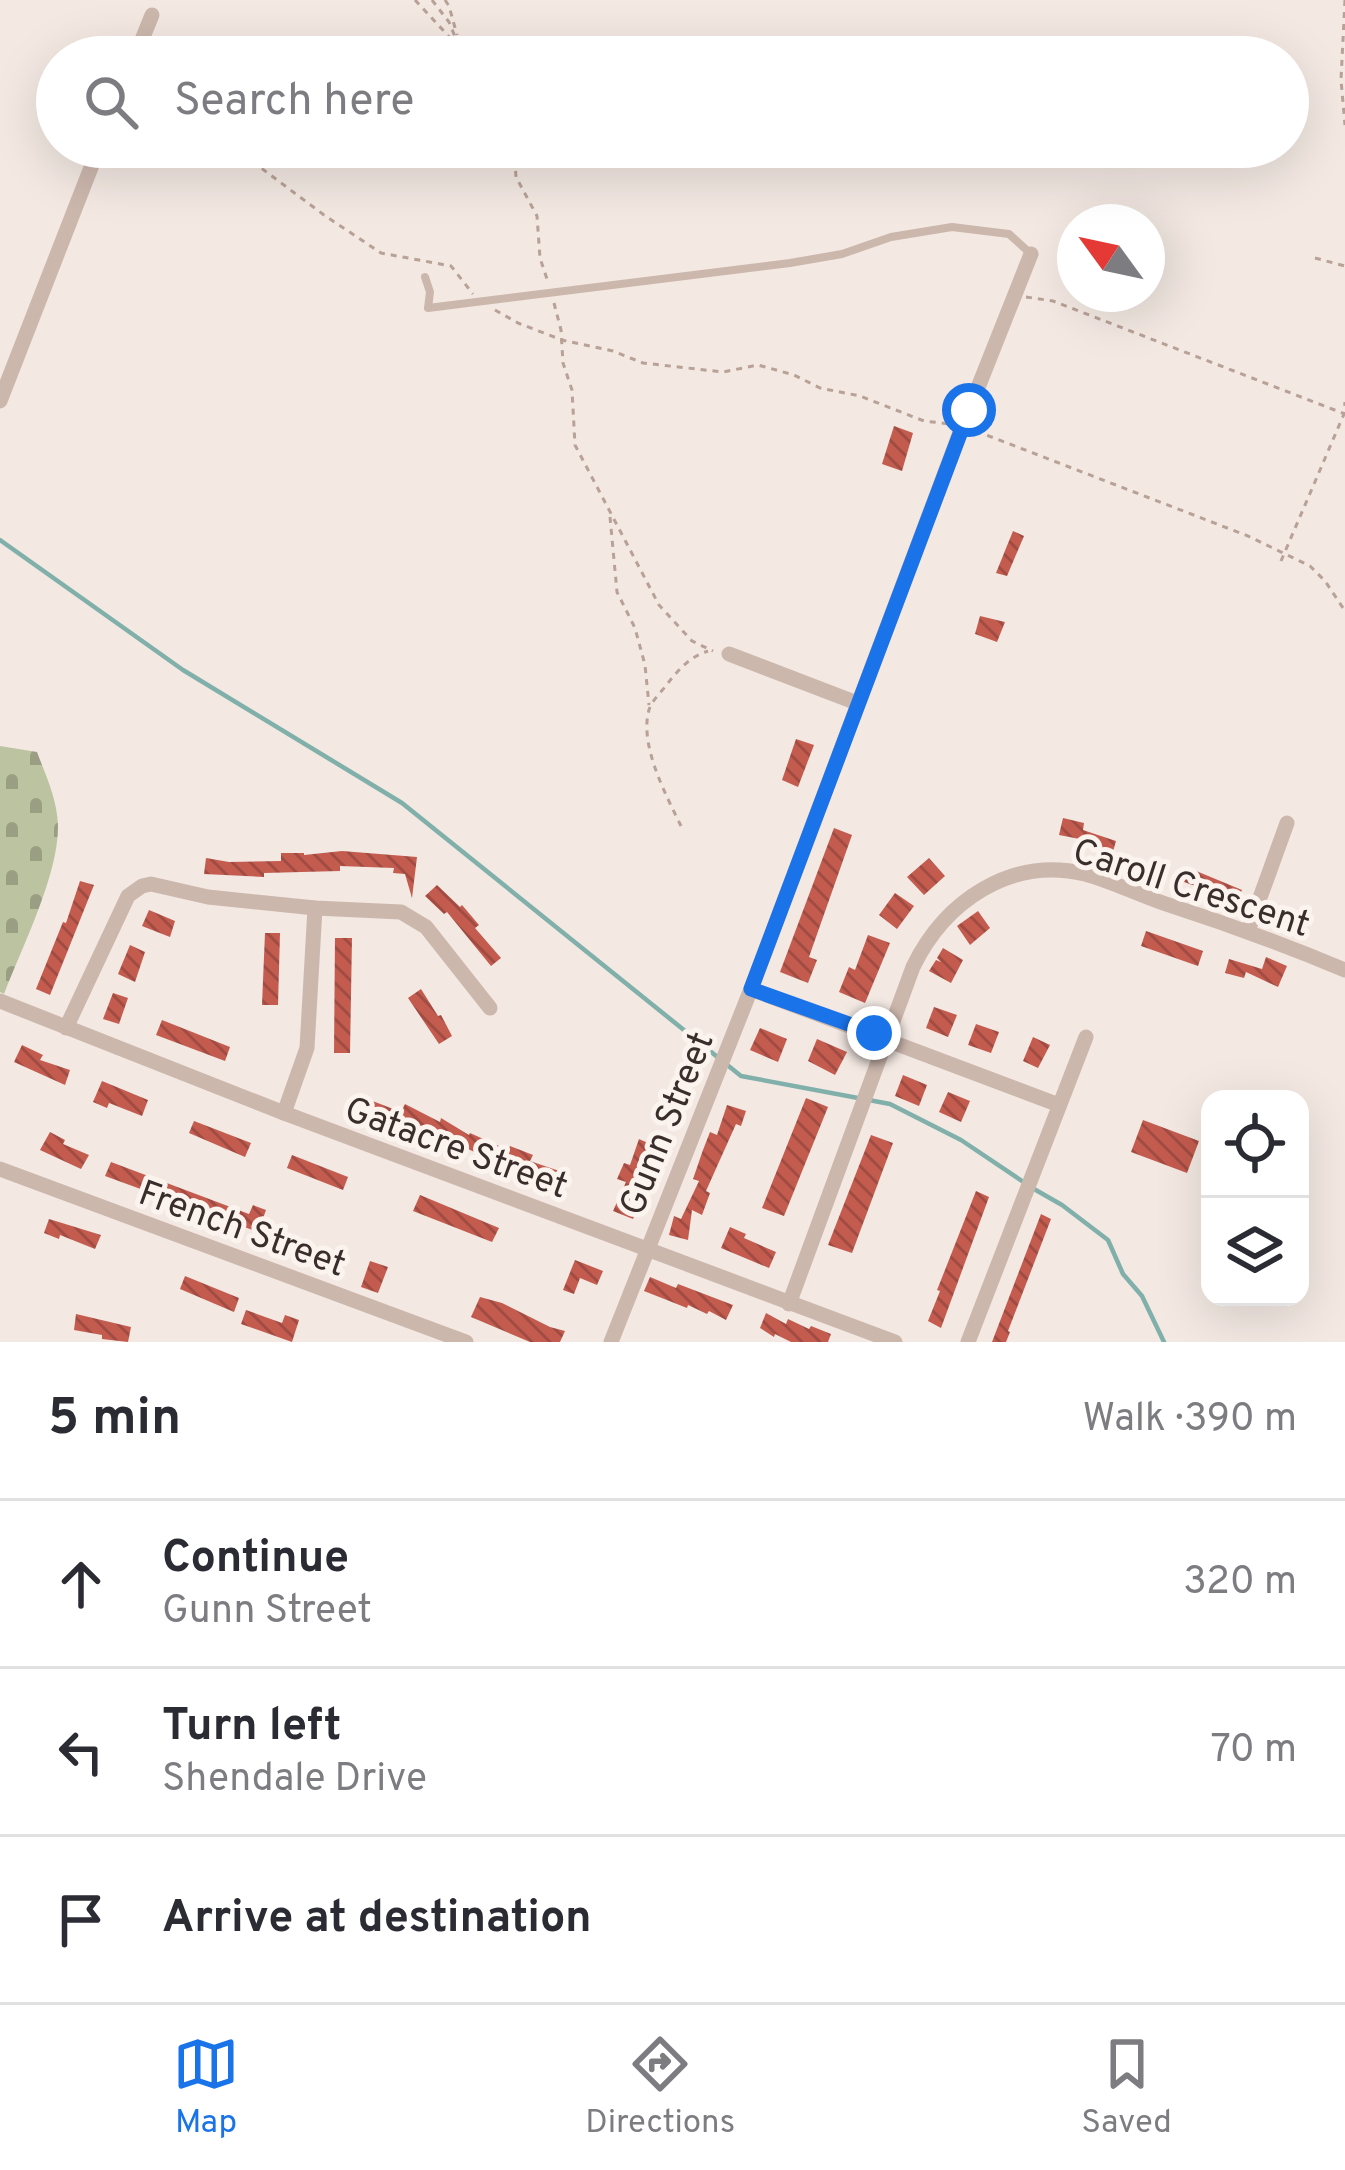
<!DOCTYPE html>
<html lang="en">
<head>
<meta charset="utf-8">
<style>
  body { margin:0; font-family:Overpass,sans-serif; background:#f7f7f7; color:#2b2b33 }
  .controls { position:absolute; right:36px; bottom:36px; display:grid; overflow:hidden; border-radius:24px; box-shadow:0 12px 48px #0002 }
  .controls button { width:108px; height:108px; display:grid; place-items:center; padding:0; border:0; border-bottom:3px solid #e1e1e2; background:#fff; color:#2b2b33; font:60px sans-serif }
  .compass { position:absolute; left:1057px; top:204px; width:108px; height:108px; border-radius:50%; background:#fff; box-shadow:0 12px 48px #0002; rotate:303deg }
  .stop { position:absolute; width:36px; height:36px; margin:-27px; border:9px solid #1a73e8; border-radius:50%; background:#fff }
  .stop.end { background:#1a73e8; border-color:#fff; box-shadow:0 3px 12px #0008 }
  .list { margin:0; padding:0; list-style:none }
  h2 { display:flex; justify-content:space-between; align-items:center; height:156px; margin:0; padding:0 48px; font-size:51px }
  h2 small { font-size:39px; font-weight:400; color:#7c7c81 }
  .list li { display:grid; grid-template-columns:78px 1fr auto; gap:36px; align-items:center; box-sizing:border-box; height:168px; padding:0 48px; border-top:3px solid #e1e1e2 }
  .list b { display:block; font-size:45px; white-space:nowrap }
  .list p { margin:0; font-size:39px; white-space:nowrap; color:#7c7c81 }
  .list em { font-size:39px; font-style:normal; color:#7c7c81 }
  .icon { flex:none; width:66px; height:66px; fill:none; stroke:currentColor; stroke-width:2; stroke-linecap:round; stroke-linejoin:round }
  .map { position:relative; flex:none; width:1345px; height:1342px; overflow:hidden }
  .search { position:absolute; background:#fff; box-shadow:0 12px 48px #0002; left:36px; right:36px; top:36px; height:132px; display:flex; align-items:center; gap:30px; box-sizing:border-box; padding:0 42px; border-radius:66px; color:#7c7c81; font-size:45px }
  .sheet { height:660px; background:#fff }
  nav { display:flex; justify-content:space-around; align-items:center; box-sizing:border-box; height:168px; border-top:3px solid #e1e1e2; background:#fff; font-size:33px; color:#7c7c81 }
  nav a { display:grid; justify-items:center; gap:6px }
  nav .on { color:#1a73e8 }
  .map>svg:first-child { display:block }
  .cemetery { fill:url(#cemetery-stones) }
  .lines { fill:none; stroke-linecap:round; stroke-linejoin:round }
  .stream { stroke:#81b0ab; stroke-width:4.5 }
  .building { fill:url(#building-back-hatch) }
  .path { stroke:#b8a197; stroke-width:3; stroke-dasharray:6 6; stroke-linecap:butt }
  .service { stroke:#ccb7ad; stroke-width:8 }
  .minor { stroke:#ccb7ad; stroke-width:15 }
  .route { stroke:#1a73e8; stroke-width:15 }
  .labels { text-anchor:middle; stroke-width:10; stroke-linejoin:round; paint-order:stroke }
  .street-label { font-size:36px; fill:#3a2e2c; stroke:#fbf3ee }
</style>
</head>
<body>
<div class="map">
<svg width="1345" height="1342" viewBox="0 0 1345 1342">
  <defs>
    <pattern id="cemetery-stones" width="16" height="16" patternUnits="userSpaceOnUse" patternTransform="scale(3)"><rect width="16" height="16" fill="#bcc3a1"/><path d="M2 7V4a2 2 0 0 1 4 0v3zM10 15v-3a2 2 0 0 1 4 0v3z" fill="#9a9f83"/></pattern>
    <pattern id="building-back-hatch" width="6" height="6" patternUnits="userSpaceOnUse" patternTransform="scale(3)"><rect width="6" height="6" fill="#c45b4f"/><path d="M-1 5l2 2M0 0l6 6M5-1l2 2" fill="none" stroke="#a04c42"/></pattern>
  </defs>
  <rect width="100%" height="100%" fill="#f3e8e2"/>
  <path class="cemetery" d="M 0,746 L 37,752 C 46,776 57,799 58,825 C 59,874 22,947 4,994 L 0,992 Z"/>
  <g class="lines">
    <g class="stream">
      <polyline points="0,540 183,670 402,803 741,1076 890,1104 961,1140 1025,1183"/>
      <polyline points="1034,1189 1062,1205 1108,1240 1123,1274 1142,1296 1164,1342"/>
    </g>
  </g>
  <g class="building">
    <polygon points="894,426 913,433 902,471 882,464"/>
    <polygon points="1013,531 1024,536 1007,576 996,573"/>
    <polygon points="980,616 1005,622 997,642 975,634"/>
    <polygon points="796,739 814,745 798,787 782,780"/>
    <polygon points="1063,818 1084,823 1083,830 1116,841 1112,855 1093,849 1095,842 1059,835"/>
    <polygon points="834,828 852,835 809,957 817,960 808,983 780,972"/>
    <polygon points="342,851 417,857 412,898 405,874 393,873 394,868 340,866 340,871 264,873 264,877 204,874 206,858 229,862 281,861 281,853 304,853 304,855"/>
    <polygon points="929,858 945,876 924,895 907,877"/>
    <polygon points="1189,868 1242,890 1235,907 1210,897 1212,892 1184,882"/>
    <polygon points="80,881 94,885 50,995 36,989 63,922 66,923"/>
    <polygon points="437,885 460,907 462,905 479,925 475,928 501,958 491,966 447,912 444,914 425,896"/>
    <polygon points="895,893 914,906 897,929 879,915"/>
    <polygon points="149,910 175,921 170,937 142,926"/>
    <polygon points="978,911 990,928 970,945 957,926"/>
    <polygon points="1146,931 1203,951 1198,966 1141,946"/>
    <polygon points="265,933 280,933 278,1005 262,1005"/>
    <polygon points="868,935 890,943 865,1003 839,992 849,967 855,970"/>
    <polygon points="335,938 352,938 350,1053 334,1053"/>
    <polygon points="130,945 145,952 135,982 118,974"/>
    <polygon points="943,948 963,960 951,983 929,971 936,960 941,962 937,958"/>
    <polygon points="1266,957 1287,966 1278,987 1246,972 1244,978 1225,973 1229,959 1262,969"/>
    <polygon points="421,989 438,1016 441,1015 452,1036 439,1044 408,998"/>
    <polygon points="113,993 128,998 119,1024 103,1019"/>
    <polygon points="934,1007 957,1015 948,1037 926,1028"/>
    <polygon points="162,1020 230,1047 225,1061 156,1035"/>
    <polygon points="976,1024 999,1032 991,1053 968,1045"/>
    <polygon points="760,1028 787,1039 778,1062 750,1050"/>
    <polygon points="1033,1037 1050,1045 1038,1068 1023,1061"/>
    <polygon points="817,1039 847,1052 835,1075 808,1061"/>
    <polygon points="22,1045 43,1055 40,1060 70,1070 65,1085 14,1062"/>
    <polygon points="903,1075 927,1085 919,1106 895,1096"/>
    <polygon points="102,1081 148,1100 142,1116 109,1103 107,1108 93,1102"/>
    <polygon points="948,1092 970,1101 961,1122 939,1112"/>
    <polygon points="806,1098 828,1107 784,1216 762,1208"/>
    <polygon points="370,1100 401,1112 405,1104 440,1122 441,1118 469,1135 470,1133 508,1150 510,1146 533,1155 530,1161 568,1174 560,1191 540,1183 542,1178 486,1154 485,1157 411,1122 408,1127 392,1119 390,1123 372,1116 374,1111 367,1107"/>
    <polygon points="727,1105 746,1111 741,1126 736,1124 706,1191 710,1193 702,1215 692,1210 688,1240 669,1235 674,1216 681,1219 699,1181 693,1179 703,1150 710,1132 717,1135"/>
    <polygon points="1143,1120 1199,1141 1187,1173 1131,1152"/>
    <polygon points="194,1121 251,1143 245,1157 189,1133"/>
    <polygon points="50,1132 65,1140 63,1144 89,1155 81,1169 40,1150"/>
    <polygon points="871,1135 893,1143 852,1253 828,1245"/>
    <polygon points="639,1139 657,1147 633,1200 640,1203 633,1219 613,1211 626,1182 617,1179 624,1163 630,1165"/>
    <polygon points="292,1155 348,1177 343,1190 287,1168"/>
    <polygon points="111,1162 249,1214 253,1205 266,1210 258,1232 105,1176"/>
    <polygon points="976,1191 989,1197 941,1328 928,1321 940,1291 937,1290 943,1275"/>
    <polygon points="420,1195 499,1228 492,1242 413,1211"/>
    <polygon points="1041,1214 1051,1219 1008,1331 1010,1332 1006,1342 992,1342"/>
    <polygon points="49,1219 101,1235 95,1249 60,1235 59,1239 44,1233"/>
    <polygon points="730,1227 746,1234 744,1238 776,1252 769,1268 721,1248"/>
    <polygon points="575,1260 603,1271 597,1285 580,1278 574,1294 563,1290"/>
    <polygon points="370,1261 388,1267 378,1293 361,1287"/>
    <polygon points="185,1276 239,1298 234,1312 180,1289"/>
    <polygon points="650,1277 676,1288 678,1284 733,1305 726,1320 709,1311 707,1314 688,1305 687,1308 644,1291"/>
    <polygon points="480,1297 502,1303 550,1327 565,1331 560,1342 530,1342 471,1317"/>
    <polygon points="246,1310 282,1323 285,1315 299,1320 292,1342 241,1324"/>
    <polygon points="766,1313 786,1324 788,1319 809,1329 811,1326 831,1334 828,1342 791,1342 775,1334 774,1337 760,1328"/>
    <polygon points="76,1314 131,1327 128,1342 102,1339 102,1335 74,1330"/>
  </g>
  <g class="lines">
    <g class="path">
      <polyline points="415,0 468,57"/>
      <polyline points="432,0 449,22 458,44"/>
      <polyline points="445,0 449,6 457,35"/>
      <polyline points="1345,0 1341,80 1345,125"/>
      <polyline points="233,147 324,215 381,253 451,266 473,294"/>
      <polyline points="514,147 516,177 537,216 540,258 548,282"/>
      <polyline points="1315,258 1345,266"/>
      <polyline points="1026,297 1053,301 1345,414"/>
      <polyline points="554,303 561,330 563,363 572,390 575,445 659,605 692,641 713,651"/>
      <polyline points="495,310 518,323 562,340 613,351 643,363 723,372 758,365 794,375 820,388 860,396 924,421 950,424"/>
      <polyline points="976,431 1248,536 1310,566 1325,581 1345,611"/>
      <polyline points="610,517 617,592 635,628 645,665 649,705"/>
      <polyline points="1281,561 1344,414 1345,402"/>
      <path d="M 681,826 C 666,795 639,745 649,710 C 651,702 660,693 665,687 C 677,671 689,657 708,651"/>
    </g>
    <polyline class="service" points="425,277 430,292 428,308 790,263 842,254 891,237 952,227 1009,234 1031,254"/>
    <g class="minor">
      <polyline points="135,57 152,15"/>
      <polyline points="0,401 99,147"/>
      <polyline points="729,654 857,703"/>
      <polyline points="1248,931 1287,823"/>
      <polyline points="751,989 1059,1105"/>
      <polyline points="0,1001 284,1113 895,1342"/>
      <polyline points="66,1028 128,896 142,886 151,884 208,897 315,908 401,912 426,927 490,1008"/>
      <polyline points="284,1113 307,1048 315,908"/>
      <polyline points="0,1169 466,1342"/>
      <path d="M 789,1304 L 913,967 C 945,901 1011,856 1085,874 C 1111,881 1137,894 1163,903 C 1225,923 1285,945 1345,970"/>
      <polyline points="611,1342 751,989 958,438 1031,254"/>
      <polyline points="968,1342 1086,1037"/>
    </g>
  </g>
  <g class="lines">
    <polyline class="route" points="874,1033 751,989 969,410"/>
  </g>
  <g class="labels">
    <g class="street-label">
      <text transform="translate(1192 886) rotate(18)" y="13">Caroll Crescent</text>
      <text transform="translate(665 1123) rotate(-68)" y="13">Gunn Street</text>
      <text transform="translate(457 1146) rotate(20)" y="13">Gatacre Street</text>
      <text transform="translate(243 1227) rotate(20)" y="13">French Street</text>
    </g>
  </g>
</svg>
<div class="controls">
<button><svg class="icon" aria-label="locate" viewBox="0 0 24 24"><circle cx="12" cy="12" r="6"/><path d="M12 2v4M12 18v4M2 12h4M18 12h4"/></svg></button>
<button><svg class="icon" aria-label="layers" viewBox="0 0 24 24"><path d="M12 4l9 5-9 5-9-5zM3 14l9 5 9-5"/></svg></button>
</div>
<svg class="compass" viewBox="-18 -18 36 36"><path d="M0-13l5 13h-10z" fill="#e53935"/><path d="M0 13l5-13h-10z" fill="#7c7c81"/></svg>
<div class="stop" style="left:969px;top:410px"></div>
<div class="stop end" style="left:874px;top:1033px"></div>
<div class="search"><svg class="icon" aria-label="search" viewBox="0 0 24 24"><circle cx="10" cy="10" r="6"/><path d="M15 15l6 6"/></svg>Search here</div>
</div>
<section class="sheet">
<h2>5 min<small>Walk · 390 m</small></h2>
<ul class="list">
<li><svg class="icon" aria-label="ahead" viewBox="0 0 24 24"><path d="M12 20V5M6 11l6-6 6 6"/></svg><div><b>Continue</b><p>Gunn Street</p></div><em>320 m</em></li>
<li><svg class="icon" aria-label="left" viewBox="0 0 24 24"><path d="M17 20v-9H6M10 6l-5 5 5 5"/></svg><div><b>Turn left</b><p>Shendale Drive</p></div><em>70 m</em></li>
<li><svg class="icon" aria-label="arrive" viewBox="0 0 24 24"><path d="M6 21V4h12l-3 4 3 4H6"/></svg><div><b>Arrive at destination</b></div></li>
</ul>
</section>
<nav>
<a class="on"><svg class="icon" aria-label="map" viewBox="0 0 24 24"><path d="M3 6l6-2 6 2 6-2v14l-6 2-6-2-6 2zM9 4v14M15 6v14"/></svg>Map</a>
<a><svg class="icon" aria-label="directions" viewBox="0 0 24 24"><path d="M12 3l9 9-9 9-9-9zM9 14v-3h6M13 9l2 2-2 2"/></svg>Directions</a>
<a><svg class="icon" aria-label="saved" viewBox="0 0 24 24"><path d="M7 4h10v16l-5-4-5 4z"/></svg>Saved</a>
</nav>
</body>
</html>
